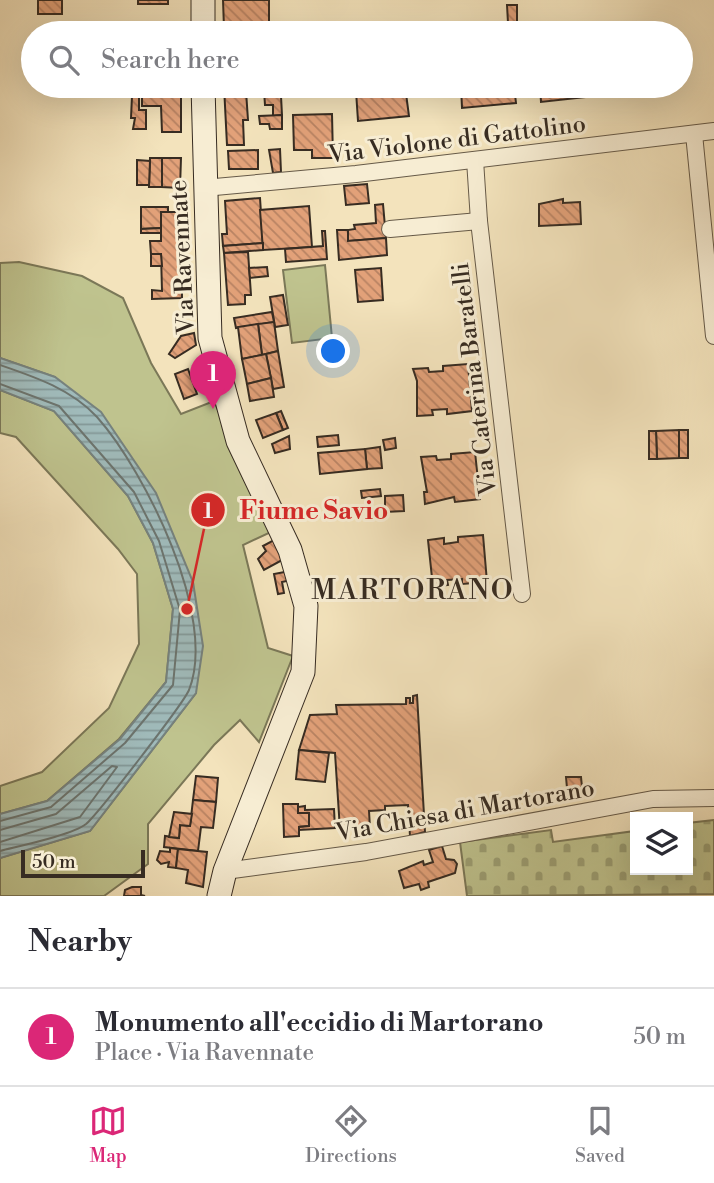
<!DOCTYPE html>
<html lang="en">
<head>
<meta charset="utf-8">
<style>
  body { margin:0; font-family:"Libre Bodoni",serif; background:#f7f7f7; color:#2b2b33 }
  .controls { position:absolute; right:21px; bottom:21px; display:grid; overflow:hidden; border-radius:0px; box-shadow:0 7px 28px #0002 }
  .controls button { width:63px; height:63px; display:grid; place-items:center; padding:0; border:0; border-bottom:2px solid #e1e1e2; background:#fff; color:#2b2b33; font:35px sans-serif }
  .scale { position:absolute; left:21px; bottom:18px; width:124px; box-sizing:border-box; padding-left:7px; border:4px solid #372c22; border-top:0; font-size:19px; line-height:24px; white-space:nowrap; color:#372c22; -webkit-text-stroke:5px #f7edd3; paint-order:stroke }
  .you { position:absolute; left:334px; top:352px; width:24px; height:24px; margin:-18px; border:5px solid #fff; border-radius:50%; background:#1a73e8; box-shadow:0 0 0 10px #1a73e833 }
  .badge { display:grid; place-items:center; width:46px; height:46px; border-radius:50%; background:#db2777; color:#fff; font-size:23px; font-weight:700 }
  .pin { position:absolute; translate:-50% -58px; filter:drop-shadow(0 2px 4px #0008) }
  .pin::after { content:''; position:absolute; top:37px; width:24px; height:21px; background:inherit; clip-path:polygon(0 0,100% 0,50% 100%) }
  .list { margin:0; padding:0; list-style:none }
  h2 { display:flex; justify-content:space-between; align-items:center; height:91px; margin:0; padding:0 28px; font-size:30px }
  h2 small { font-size:23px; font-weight:400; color:#7c7c81 }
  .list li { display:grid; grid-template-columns:46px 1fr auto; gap:21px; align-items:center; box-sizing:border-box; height:98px; padding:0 28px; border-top:2px solid #e1e1e2 }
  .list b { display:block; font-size:26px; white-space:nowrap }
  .list p { margin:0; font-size:23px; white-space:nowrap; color:#7c7c81 }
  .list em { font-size:23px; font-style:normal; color:#7c7c81 }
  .icon { flex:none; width:38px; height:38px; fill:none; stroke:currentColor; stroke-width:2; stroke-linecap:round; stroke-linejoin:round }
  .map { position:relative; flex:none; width:714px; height:896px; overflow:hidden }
  .search { position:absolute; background:#fff; box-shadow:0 7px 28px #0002; left:21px; right:21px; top:21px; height:77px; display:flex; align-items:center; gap:18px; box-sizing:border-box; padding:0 24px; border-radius:38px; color:#7c7c81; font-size:26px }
  .sheet { height:189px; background:#fff }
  nav { display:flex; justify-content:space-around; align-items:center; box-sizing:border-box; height:98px; border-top:2px solid #e1e1e2; background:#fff; font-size:19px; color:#7c7c81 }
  nav a { display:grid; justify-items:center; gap:4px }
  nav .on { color:#db2777 }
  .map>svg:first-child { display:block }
  .green { fill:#bfc38e; stroke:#7b7858; stroke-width:2 }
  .cemetery { fill:url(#cemetery-stones); stroke:#7b7858; stroke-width:2 }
  .water { fill:url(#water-rules); stroke:#76827e; stroke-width:2 }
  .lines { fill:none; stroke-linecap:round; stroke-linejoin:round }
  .shore { stroke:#6c746e; stroke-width:2 }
  .building { fill:url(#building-back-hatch); stroke:#372c22; stroke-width:2 }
  .street-casing { stroke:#665a48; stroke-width:18 }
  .secondary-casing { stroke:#372c22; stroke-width:25 }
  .street { stroke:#f7edd3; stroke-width:16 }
  .secondary { stroke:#f7edd3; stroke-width:23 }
  .labels { text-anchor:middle; stroke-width:6; stroke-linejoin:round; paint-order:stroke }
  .street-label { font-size:24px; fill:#372c22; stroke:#f7edd3 }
  .quarter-label { font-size:28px; letter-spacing:2px; fill:#372c22; stroke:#f7edd3 }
  .leader { fill:none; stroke:#d62828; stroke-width:2.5 }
  .callout-dot { fill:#d62828; stroke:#f7edd3; stroke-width:2.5 }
  .mark-label { font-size:21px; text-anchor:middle; font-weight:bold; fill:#fff }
  .callout-label { font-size:26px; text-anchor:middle; font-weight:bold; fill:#d62828; stroke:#f7edd3; stroke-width:6; stroke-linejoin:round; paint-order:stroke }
</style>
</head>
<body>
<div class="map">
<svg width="714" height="896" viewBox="0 0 714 896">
  <defs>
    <pattern id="cemetery-stones" width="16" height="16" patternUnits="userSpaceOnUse" patternTransform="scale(1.75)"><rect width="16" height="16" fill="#bfc38e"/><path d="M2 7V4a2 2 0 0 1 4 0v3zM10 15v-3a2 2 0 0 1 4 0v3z" fill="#9c9f74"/></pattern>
    <pattern id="water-rules" width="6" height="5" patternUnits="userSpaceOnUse" patternTransform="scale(1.75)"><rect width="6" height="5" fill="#a0bbbb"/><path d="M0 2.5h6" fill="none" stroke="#839898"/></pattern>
    <pattern id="building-back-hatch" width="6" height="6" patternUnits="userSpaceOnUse" patternTransform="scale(1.75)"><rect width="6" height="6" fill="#e2a179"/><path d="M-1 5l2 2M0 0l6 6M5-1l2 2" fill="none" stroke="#b88363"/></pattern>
  </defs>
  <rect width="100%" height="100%" fill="#f3e3bc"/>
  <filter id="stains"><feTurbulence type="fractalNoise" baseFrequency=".00286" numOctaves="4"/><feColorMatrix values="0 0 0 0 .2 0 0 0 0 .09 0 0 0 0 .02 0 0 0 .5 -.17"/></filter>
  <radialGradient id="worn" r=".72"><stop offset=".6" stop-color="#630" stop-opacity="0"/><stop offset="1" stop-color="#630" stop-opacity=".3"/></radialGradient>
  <g class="green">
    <polygon points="19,262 82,276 123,298 151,363 181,414 214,401 271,532 243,545 268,648 293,656 259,742 240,720 214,745 148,824 148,864 104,896 0,896 0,858 90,831 196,693 193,582 55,377 0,358 0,263"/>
    <polygon points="325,265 332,338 292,343 283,270"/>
    <polygon points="0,390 54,411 128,496 153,543 173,609 166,682 119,739 47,801 0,814 0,786 42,772 109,708 139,644 137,574 118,549 16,437 0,433"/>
  </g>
  <polygon class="cemetery" points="714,820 714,894 467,896 460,842 551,830 553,842 635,831 635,870 688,870 688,823"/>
  <polygon class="water" points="0,358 55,377 101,412 156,493 193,582 203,646 196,693 90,831 0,858 0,814 47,801 120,739 166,682 173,609 153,543 128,496 54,411 0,390"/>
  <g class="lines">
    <g class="shore">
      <path d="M 0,365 C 35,377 71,389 97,417 C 145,471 218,617 189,690 C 183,704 98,814 86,824 C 72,835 19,846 0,851"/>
      <polyline points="0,384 59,406 134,492 159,541 180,610 173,685 125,743 51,807 0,821"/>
      <polyline points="0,830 56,814 112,766 117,767 80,817 0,842"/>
    </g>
  </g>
  <g class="building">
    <rect x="38" y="0" width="24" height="14"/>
    <polygon points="168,0 168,4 138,4 138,0"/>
    <polygon points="223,0 269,0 269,27 224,28"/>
    <polygon points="507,5 517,5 517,23 508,23"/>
    <rect x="269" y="29" width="29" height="4"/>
    <polygon points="224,86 294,86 294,89 246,91 248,120 243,120 244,145 227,145"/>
    <polygon points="405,86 409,116 358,121 356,91 366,90 366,93"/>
    <polygon points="514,86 516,103 462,108 461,86"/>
    <polygon points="540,86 593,86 594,96 541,102"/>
    <polygon points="294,89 294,95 281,96 282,115 273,116 273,105 265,105 264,90"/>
    <polygon points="142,93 181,93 181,132 162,132 161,106 142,106"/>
    <polygon points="132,96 139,96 139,110 146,110 146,129 133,129 135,118 131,118"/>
    <polygon points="332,114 333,158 312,158 312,150 294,150 293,115"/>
    <polygon points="282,115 282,129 270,129 269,124 260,124 259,116"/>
    <polygon points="280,149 281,172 273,173 269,150"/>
    <polygon points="258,150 258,169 229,169 228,151"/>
    <polygon points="150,158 162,158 162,187 149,187"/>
    <polygon points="162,158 181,158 180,188 162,187"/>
    <polygon points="137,160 150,161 149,185 137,185"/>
    <polygon points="367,184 369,203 346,205 344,186"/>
    <polygon points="260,198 263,243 223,246 222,234 227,234 225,201"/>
    <polygon points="563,199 563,203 580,202 581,224 539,226 539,204"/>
    <polygon points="383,204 386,238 348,241 348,230 355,229 354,225 376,223 375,205"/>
    <polygon points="309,206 312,247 263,250 260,210"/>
    <polygon points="141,207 168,207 168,212 161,212 161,228 141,229"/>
    <polygon points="161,212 181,212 182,298 152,299 152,290 162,291 161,254 151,254 150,241 161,241"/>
    <polygon points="161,228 161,233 141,233 141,229"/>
    <polygon points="337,230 348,230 348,241 386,238 387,255 339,260"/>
    <polygon points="322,231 325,231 327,259 286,262 285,249 323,246"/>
    <polygon points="263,243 263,250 224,253 223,246"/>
    <polygon points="248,252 251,295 245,295 245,304 228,305 224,253"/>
    <polygon points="151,254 161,254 162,266 151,266"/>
    <polygon points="267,267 268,276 250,278 249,268"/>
    <polygon points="381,268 383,300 358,302 355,270"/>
    <polygon points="283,295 288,325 275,327 270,297"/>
    <polygon points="272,312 274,322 236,328 234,318"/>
    <polygon points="274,322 278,351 262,355 258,324"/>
    <polygon points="258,324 262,355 242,359 238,327"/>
    <polygon points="194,333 196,345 175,358 169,354 181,336"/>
    <polygon points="278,351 284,387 273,389 266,354"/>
    <polygon points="266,354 271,378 247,384 242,359"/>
    <polygon points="468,364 472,411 447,414 447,409 432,410 433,415 417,416 417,381 413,369 428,368 429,372 443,371 443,366"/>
    <polygon points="188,369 197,394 184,399 175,374"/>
    <polygon points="271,378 274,397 250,401 247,384"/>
    <polygon points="281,411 288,428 283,430 276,413"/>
    <polygon points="276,413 283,430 263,438 256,420"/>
    <polygon points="679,430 679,458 657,459 656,431"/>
    <rect x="679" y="430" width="9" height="28"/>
    <polygon points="649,431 656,431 657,459 649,459"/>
    <polygon points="338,435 339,445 318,447 317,437"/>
    <polygon points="289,436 290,449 275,453 272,444"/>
    <polygon points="395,438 396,448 385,450 383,440"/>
    <polygon points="380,447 382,468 367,469 365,449"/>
    <polygon points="365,449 367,469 320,474 318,453"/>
    <polygon points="475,452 480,499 455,502 454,497 425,504 424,492 427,492 421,457 436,456 437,460 451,459 451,454"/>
    <polygon points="380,489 381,496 362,498 361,491"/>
    <polygon points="403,495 404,511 385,512 385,496"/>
    <polygon points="483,535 487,582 462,584 462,579 447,580 448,585 433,587 428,540 444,538 444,544 458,542 458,537"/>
    <polygon points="274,540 284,559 264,570 258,559 266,551 263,546"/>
    <polygon points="290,571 291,580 282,582 284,593 278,594 274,574"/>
    <polygon points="417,695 425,832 410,836 408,805 385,806 385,810 369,811 370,828 340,830 335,753 299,750 310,715 337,714 336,705 406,704 406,698 410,698 410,703 413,703 413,696"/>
    <polygon points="299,750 329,753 325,782 296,779"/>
    <polygon points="196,776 218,778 216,802 193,800"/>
    <polygon points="566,777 581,777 582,787 567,788"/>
    <polygon points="193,800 216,802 213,828 201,827 198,851 164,847 165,836 179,838 180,825 190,826"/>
    <polygon points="283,804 298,804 298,813 309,813 309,826 299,827 299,836 284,837"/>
    <polygon points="305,806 305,810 334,809 335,828 299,830 299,827 309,826 309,813 298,813 298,807"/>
    <polygon points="174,812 192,814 190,826 180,825 179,838 169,837"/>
    <polygon points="442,846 446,859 454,860 457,864 455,873 428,882 429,887 421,890 419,884 404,888 399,871 423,861 424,865 433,862 429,850"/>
    <polygon points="170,848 178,849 176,868 168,867 169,862 161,864 157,860 160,851 170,852"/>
    <polygon points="178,849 207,852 203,887 186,883 188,870 176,868"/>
    <polygon points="132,887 141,887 141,895 145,896 124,896 125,890"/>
  </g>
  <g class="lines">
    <defs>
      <g id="street">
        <polyline points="694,134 714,336"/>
        <polyline points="475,160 479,221 522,594"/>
        <polyline points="204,188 356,174 714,131"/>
        <polyline points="390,229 479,221"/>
        <polyline points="225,871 366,852 653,799 714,798"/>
      </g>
      <g id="secondary">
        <polyline points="203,0 203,33"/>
        <polyline points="203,86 210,338 238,441 290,550 306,606 303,672 225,871 219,896"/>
      </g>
    </defs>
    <use href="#street" class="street-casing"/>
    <use href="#secondary" class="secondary-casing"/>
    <use href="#street" class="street"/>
    <use href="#secondary" class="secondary"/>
  </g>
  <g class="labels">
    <g class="street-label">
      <text transform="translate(457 139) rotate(-7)" y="8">Via Violone di Gattolino</text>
      <text transform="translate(182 257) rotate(-93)" y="8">Via Ravennate</text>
      <text transform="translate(474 379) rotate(-97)" y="8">Via Caterina Baratelli</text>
      <text transform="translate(465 810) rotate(-10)" y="8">Via Chiesa di Martorano</text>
    </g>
    <g class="quarter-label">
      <text x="413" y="599">MARTORANO</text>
    </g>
  </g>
  <path class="leader" d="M187 609L208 510"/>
  <g class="callout-dot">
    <circle cx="187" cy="609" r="7"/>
    <circle cx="208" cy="510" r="18"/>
  </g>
  <g class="mark-label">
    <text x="208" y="518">1</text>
  </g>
  <g class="callout-label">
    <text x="314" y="519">Fiume Savio</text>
  </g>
  <rect width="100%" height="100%" filter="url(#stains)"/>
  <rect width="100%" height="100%" fill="url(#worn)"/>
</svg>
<div class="controls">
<button><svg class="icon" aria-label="layers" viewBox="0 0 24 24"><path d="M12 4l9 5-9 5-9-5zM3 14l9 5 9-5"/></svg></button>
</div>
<div class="scale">50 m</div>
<div class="you"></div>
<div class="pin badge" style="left:213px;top:409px">1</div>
<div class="search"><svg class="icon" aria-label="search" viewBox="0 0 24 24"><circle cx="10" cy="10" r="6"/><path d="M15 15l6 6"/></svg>Search here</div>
</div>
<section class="sheet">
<h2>Nearby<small></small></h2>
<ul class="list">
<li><span class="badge">1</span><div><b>Monumento all'eccidio di Martorano</b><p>Place · Via Ravennate</p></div><em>50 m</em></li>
</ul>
</section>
<nav>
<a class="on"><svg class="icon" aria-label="map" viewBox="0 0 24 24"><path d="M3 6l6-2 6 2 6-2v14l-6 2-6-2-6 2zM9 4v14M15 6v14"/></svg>Map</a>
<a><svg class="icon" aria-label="directions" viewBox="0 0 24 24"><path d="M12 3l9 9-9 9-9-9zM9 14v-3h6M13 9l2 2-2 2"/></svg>Directions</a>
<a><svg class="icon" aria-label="saved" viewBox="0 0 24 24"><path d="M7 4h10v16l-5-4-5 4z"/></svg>Saved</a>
</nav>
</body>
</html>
